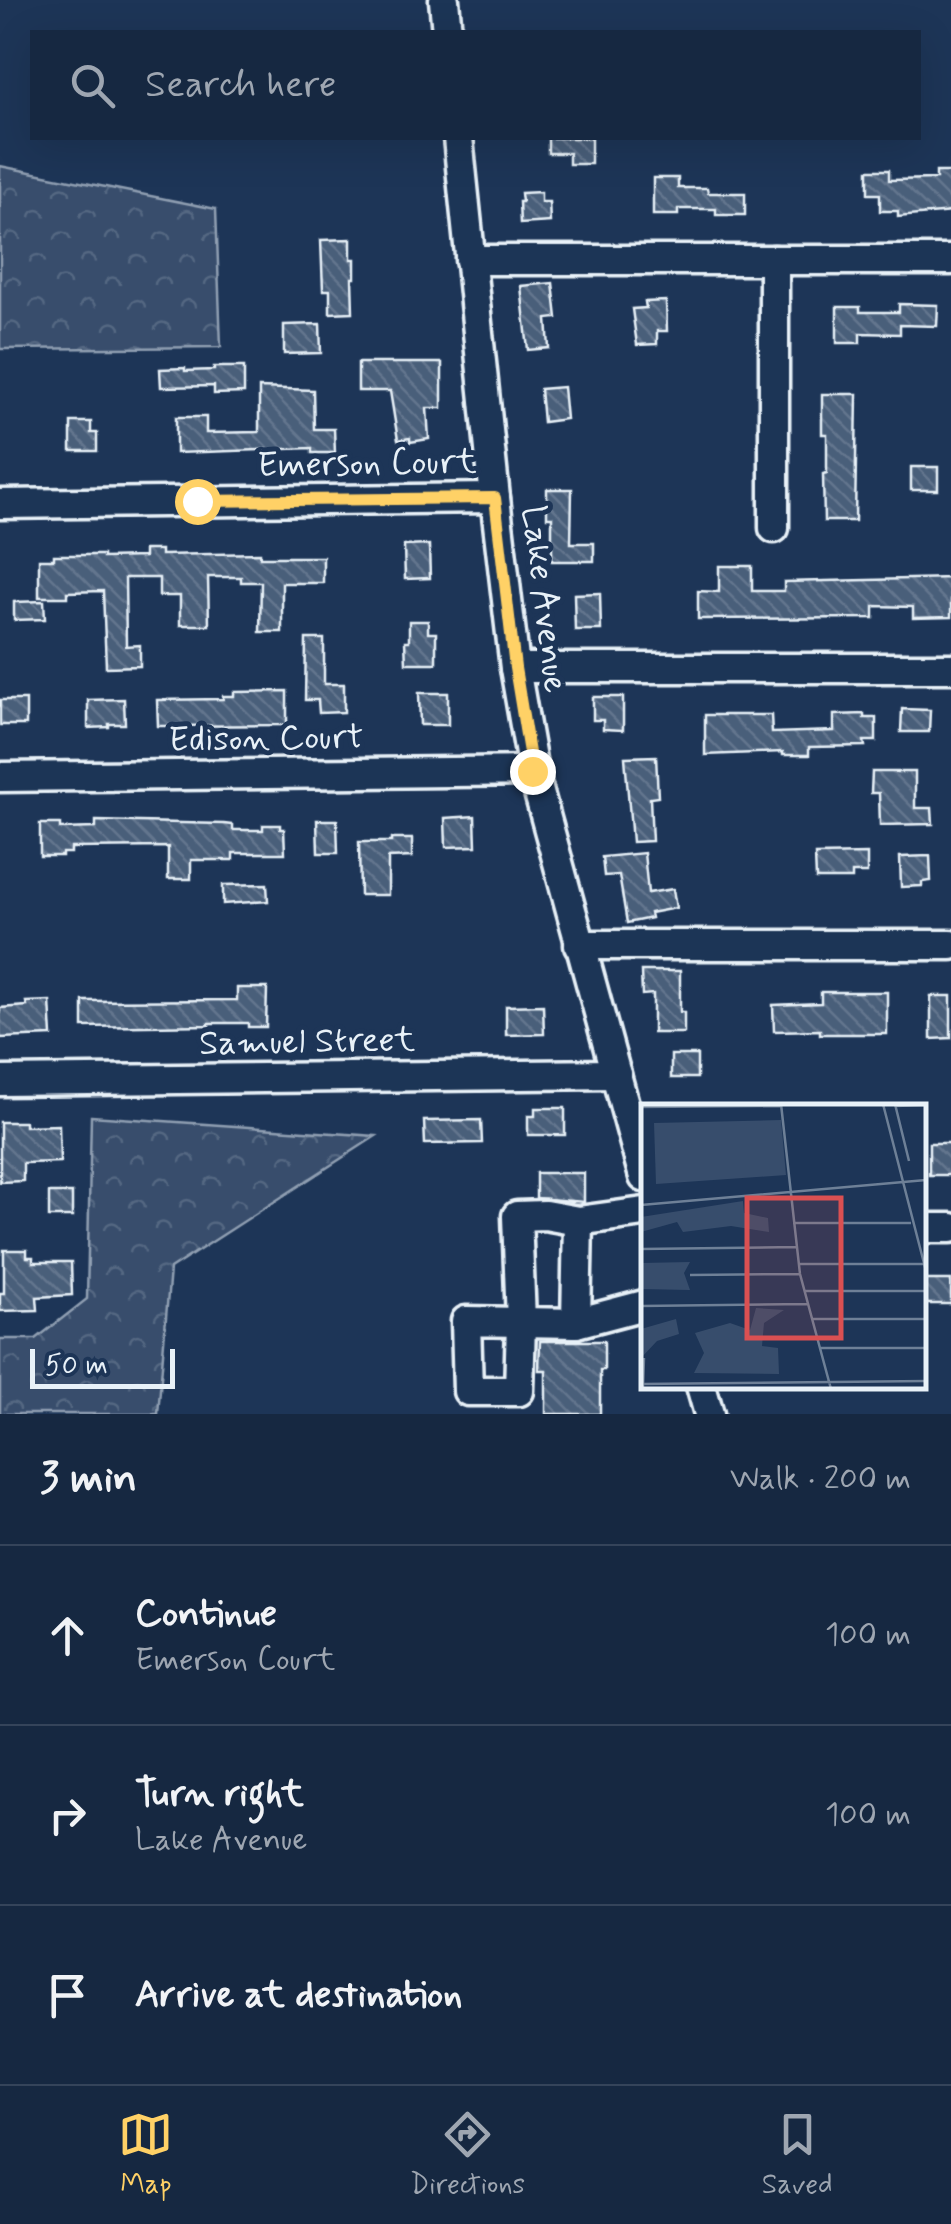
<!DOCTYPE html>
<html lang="en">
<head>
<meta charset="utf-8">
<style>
  body { margin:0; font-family:Mynerve,sans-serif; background:#23344c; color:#f1f3f6 }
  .scale { position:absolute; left:30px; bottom:25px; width:145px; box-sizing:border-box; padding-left:10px; border:5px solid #e8f1f8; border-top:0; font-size:28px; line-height:35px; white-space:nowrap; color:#e8f1f8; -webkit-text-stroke:8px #1d3557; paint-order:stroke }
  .stop { position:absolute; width:30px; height:30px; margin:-22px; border:8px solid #ffd166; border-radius:50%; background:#fff }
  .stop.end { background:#ffd166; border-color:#fff; box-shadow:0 2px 10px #0008 }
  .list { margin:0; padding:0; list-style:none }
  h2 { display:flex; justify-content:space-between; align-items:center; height:130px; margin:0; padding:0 40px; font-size:42px }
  h2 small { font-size:32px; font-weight:400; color:#9ea6b1 }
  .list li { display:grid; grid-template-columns:65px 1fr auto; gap:30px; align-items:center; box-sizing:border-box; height:180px; padding:0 40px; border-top:2px solid #35445a }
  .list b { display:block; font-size:38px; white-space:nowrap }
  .list p { margin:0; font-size:32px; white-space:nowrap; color:#9ea6b1 }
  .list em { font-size:32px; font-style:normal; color:#9ea6b1 }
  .icon { flex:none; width:55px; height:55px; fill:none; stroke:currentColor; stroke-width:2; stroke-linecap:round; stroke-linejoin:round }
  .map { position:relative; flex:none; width:951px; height:1414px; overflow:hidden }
  .search { position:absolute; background:#162841; box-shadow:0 10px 40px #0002; left:30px; right:30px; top:30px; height:110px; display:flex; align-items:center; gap:25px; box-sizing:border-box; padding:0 35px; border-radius:0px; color:#9ea6b1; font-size:38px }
  .sheet { height:670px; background:#162841 }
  nav { display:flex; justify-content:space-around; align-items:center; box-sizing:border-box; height:140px; border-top:2px solid #35445a; background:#162841; font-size:28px; color:#9ea6b1 }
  nav a { display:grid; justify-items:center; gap:5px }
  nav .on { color:#ffd166 }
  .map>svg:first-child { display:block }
  .forest { fill:url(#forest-crowns); stroke:#909fb2; stroke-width:2.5 }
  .building { fill:url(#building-back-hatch); stroke:#e8f1f8; stroke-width:2.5 }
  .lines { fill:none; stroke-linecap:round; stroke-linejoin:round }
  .minor-casing { stroke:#e8f1f8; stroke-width:35 }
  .minor { stroke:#1d3557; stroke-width:28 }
  .route { stroke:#ffd166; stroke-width:12 }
  .labels { text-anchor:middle; stroke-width:10; stroke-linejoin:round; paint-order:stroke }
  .street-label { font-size:35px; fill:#e8f1f8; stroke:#1d3557 }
  .inset-road { fill:none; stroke:#6e8097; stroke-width:2.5 }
  .view { fill:#da5052; fill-opacity:0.15; stroke:#da5052; stroke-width:5 }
  .inset-edge { fill:none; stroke:#e8f1f8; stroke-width:5 }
</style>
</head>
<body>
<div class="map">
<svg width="951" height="1414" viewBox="0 0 951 1414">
  <defs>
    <pattern id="forest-crowns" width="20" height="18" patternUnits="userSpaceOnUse" patternTransform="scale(2.5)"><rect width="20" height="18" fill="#374d6c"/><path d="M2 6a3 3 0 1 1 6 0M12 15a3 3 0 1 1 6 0" fill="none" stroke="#546782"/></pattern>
    <pattern id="building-back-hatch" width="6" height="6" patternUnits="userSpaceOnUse" patternTransform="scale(2.5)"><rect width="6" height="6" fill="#495e7a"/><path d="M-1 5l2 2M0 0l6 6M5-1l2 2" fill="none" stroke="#63768e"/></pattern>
  </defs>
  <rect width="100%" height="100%" fill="#1d3557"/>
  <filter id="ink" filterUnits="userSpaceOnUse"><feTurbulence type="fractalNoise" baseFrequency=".01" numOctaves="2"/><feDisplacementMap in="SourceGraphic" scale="20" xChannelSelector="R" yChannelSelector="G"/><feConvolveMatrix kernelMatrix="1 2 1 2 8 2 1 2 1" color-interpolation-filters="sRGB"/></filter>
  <g filter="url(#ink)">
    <g class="forest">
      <polygon points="0,166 216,209 221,347 0,349"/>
      <polygon points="91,1116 376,1136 170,1269 158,1414 0,1414 0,1339 36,1339 87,1299"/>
    </g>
    <g class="building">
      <polygon points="548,138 591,138 591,164 569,164 569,153 548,153"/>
      <polygon points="868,170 889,170 889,180 936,179 936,172 951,172 951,212 898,217 898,211 880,211 880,194 868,194"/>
      <polygon points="653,178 678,178 678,188 707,188 708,193 745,193 745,215 716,215 716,209 678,209 678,215 653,215"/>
      <polygon points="541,192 541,202 549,202 550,222 520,224 519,202 522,202 521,193"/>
      <polygon points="351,239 351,259 355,259 355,278 352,278 353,312 330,313 330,290 323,290 321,240"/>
      <polygon points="553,283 557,318 547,319 549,348 528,350 521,286"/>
      <polygon points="666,301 667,331 657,331 657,344 637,345 632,309 646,308 645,302"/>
      <polygon points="899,304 938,305 937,326 900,325 900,334 860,333 860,343 837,343 837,307 860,307 860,312 899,312"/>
      <polygon points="320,324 321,353 284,354 284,325"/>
      <polygon points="358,363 442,363 442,408 427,408 429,439 410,442 410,438 398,440 390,391 358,391"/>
      <polygon points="214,367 244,367 244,393 214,394 214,386 161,387 160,369 185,368 185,371 214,370"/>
      <polygon points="563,387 566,419 543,422 540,389"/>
      <polygon points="259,388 313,390 314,429 334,429 335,453 312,453 312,448 176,453 176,417 206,417 206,433 259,432"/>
      <polygon points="822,394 857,394 855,521 824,521 823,474 827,473 827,434 822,434"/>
      <polygon points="71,422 91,422 91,433 97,433 97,451 71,451"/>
      <rect x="911" y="467" width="27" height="23"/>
      <polygon points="547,489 572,489 571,543 594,543 594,561 552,561 552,517 547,517"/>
      <polygon points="429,545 430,578 405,579 404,546"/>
      <polygon points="144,550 161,550 161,555 260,553 260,557 323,557 323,583 282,583 282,632 260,632 261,582 241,582 241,577 208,577 209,625 180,625 180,596 159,596 159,578 125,578 126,646 140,645 140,666 106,667 103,591 67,592 67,597 39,597 39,559 54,559 54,555 103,555 103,558 144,557"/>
      <polygon points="719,566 752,566 752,591 784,591 784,582 951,578 951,617 913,618 913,607 874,606 874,618 698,619 698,591 719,592"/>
      <polygon points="600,593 601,630 575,630 574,594"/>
      <polygon points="44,601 45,619 14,620 14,602"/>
      <polygon points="409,621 428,621 428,633 436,633 436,663 406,663 405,641 409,641"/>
      <polygon points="306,639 324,639 324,684 344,684 344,712 319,713 318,700 305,700"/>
      <polygon points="287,691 287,725 158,726 157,700 223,699 223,696 234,696 234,692"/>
      <polygon points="419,693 448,693 448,725 420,725"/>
      <polygon points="593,697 623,697 623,730 603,729 603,720 593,720"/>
      <polygon points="124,699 125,724 109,724 109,727 88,728 88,700"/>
      <rect x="0" y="700" width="26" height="25"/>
      <polygon points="902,709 930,710 929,732 901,732"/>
      <polygon points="864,714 864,718 876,718 876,741 864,741 865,746 809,747 809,755 783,755 783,752 705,755 705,715 771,715 772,733 834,731 834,715"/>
      <polygon points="656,756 658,797 650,798 652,841 632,842 625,757"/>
      <polygon points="872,772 915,772 915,808 932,808 933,824 880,825 879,793 871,793"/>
      <polygon points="475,816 476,846 446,847 445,818"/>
      <polygon points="317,820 337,820 338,853 318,853"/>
      <polygon points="96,821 224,824 233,825 233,830 263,830 263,825 280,825 280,829 284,829 285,853 233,853 233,860 191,860 191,879 168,879 168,847 71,848 71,853 62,853 62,856 40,856 40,824 60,824 60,829 96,828"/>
      <polygon points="391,839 412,839 412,857 388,858 388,895 360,895 359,842 391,842"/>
      <polygon points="644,853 648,893 673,889 676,908 650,913 651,918 627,923 619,875 604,876 602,857"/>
      <polygon points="867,854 867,873 852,873 852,879 816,879 815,855"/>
      <polygon points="930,856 931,881 922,882 922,886 901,887 900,857"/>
      <polygon points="267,884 268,901 223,904 223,885"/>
      <polygon points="641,971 680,971 680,1012 684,1012 684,1033 653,1033 653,994 642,995"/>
      <polygon points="237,988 267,988 266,1027 248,1027 248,1023 209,1023 209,1025 83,1027 83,1001 237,1000"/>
      <polygon points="821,992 887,992 887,1034 820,1034 820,1030 774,1031 773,1005 821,1003"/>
      <polygon points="931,996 951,996 951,1038 931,1039"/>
      <polygon points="50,1001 52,1036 0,1038 0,1008 27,1006 26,1002"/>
      <polygon points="543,1005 544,1034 506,1035 506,1006"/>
      <rect x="671" y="1055" width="26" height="23"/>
      <polygon points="535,1108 565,1108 565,1135 528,1135 528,1116 535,1116"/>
      <polygon points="481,1120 482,1143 425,1144 424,1121"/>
      <polygon points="0,1122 25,1122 25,1126 59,1125 60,1162 23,1163 23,1181 0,1182"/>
      <rect x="929" y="1143" width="22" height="32"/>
      <polygon points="536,1173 584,1173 584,1202 536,1198"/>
      <rect x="49" y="1193" width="23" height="24"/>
      <polygon points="4,1250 27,1250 27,1257 33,1257 33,1262 71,1262 72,1295 37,1297 38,1310 0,1311 0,1293 4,1293"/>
      <rect x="924" y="1280" width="27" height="24"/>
      <polygon points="540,1341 604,1341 604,1370 600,1370 600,1414 546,1414 546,1370 539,1370"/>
    </g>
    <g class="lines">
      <defs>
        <g id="minor">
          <polyline points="444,0 447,32"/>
          <polyline points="458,138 495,498 515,668 533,771 644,1177"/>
          <polyline points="470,260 951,260"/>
          <polyline points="774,260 774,528"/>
          <polyline points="0,504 495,498"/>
          <polyline points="515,668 951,668"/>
          <polyline points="0,777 533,771"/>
          <polyline points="579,945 951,945"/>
          <polyline points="0,1081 616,1074"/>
          <polyline points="644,1212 578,1221 576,1323 644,1305"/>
          <polyline points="924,1228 951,1228"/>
          <polygon points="466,1321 521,1322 519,1391 468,1391"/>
          <polyline points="576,1323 521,1322 517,1216 545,1215 578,1221"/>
          <polyline points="701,1386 709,1414"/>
        </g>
      </defs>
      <use href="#minor" class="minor-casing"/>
      <use href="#minor" class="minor"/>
    </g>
  </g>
  <g class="lines" filter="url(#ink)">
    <polyline class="route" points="197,501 495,498 515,668 532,771"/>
  </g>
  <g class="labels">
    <g class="street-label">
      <text transform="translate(367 462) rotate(-1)" y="12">Emerson Court</text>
      <text transform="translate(546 599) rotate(83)" y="12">Lake Avenue</text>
      <text transform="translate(266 737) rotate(-1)" y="12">Edison Court</text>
      <text transform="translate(307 1040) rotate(-1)" y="12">Samuel Street</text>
    </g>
  </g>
  <g transform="translate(641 1104)">
    <rect width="285" height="285" fill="#1d3557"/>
    <path d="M 102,97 L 103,109 L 127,114 L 128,128 L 90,122 L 42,128 L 36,118 L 0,128 L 0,113 ZM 49,158 L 43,169 L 49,186 L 0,185 L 0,159 ZM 115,204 L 143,206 L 123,219 L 121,242 L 137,244 L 138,270 L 53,269 L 63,249 L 54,229 L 89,219 L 109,226 ZM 35,215 L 38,230 L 16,237 L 0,254 L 0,225 Z" fill="#374d6c"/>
    <path d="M 140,16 L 145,71 L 15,80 L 13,19 Z" fill="#374d6c"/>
    <path class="inset-road" d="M 140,0 L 159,170 L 190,285M 242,0 L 285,167M 254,0 L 268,57M 254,2 L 285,1M 0,3 L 140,2M 0,101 L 285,76M 152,119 L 270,119M 0,145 L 155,143M 157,160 L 285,160M 49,171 L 159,170M 163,187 L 285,187M 0,202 L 167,200M 171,215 L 285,215M 179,244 L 285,244M 0,280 L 285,277M 2,285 L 3,254"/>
    <path class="view" d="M 106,94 L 200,94 L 200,234 L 106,234 Z"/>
    <rect width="285" height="285" class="inset-edge"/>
  </g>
</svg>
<div class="scale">50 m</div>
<div class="stop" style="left:197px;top:501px"></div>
<div class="stop end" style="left:532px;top:771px"></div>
<div class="search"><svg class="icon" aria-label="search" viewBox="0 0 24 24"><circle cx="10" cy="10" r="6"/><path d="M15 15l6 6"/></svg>Search here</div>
</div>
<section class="sheet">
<h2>3 min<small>Walk · 200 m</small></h2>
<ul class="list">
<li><svg class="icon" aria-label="ahead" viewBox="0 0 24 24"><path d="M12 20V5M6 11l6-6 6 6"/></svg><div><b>Continue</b><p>Emerson Court</p></div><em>100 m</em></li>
<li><svg class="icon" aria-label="right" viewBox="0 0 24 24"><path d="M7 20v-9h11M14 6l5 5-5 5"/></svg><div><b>Turn right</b><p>Lake Avenue</p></div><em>100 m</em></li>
<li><svg class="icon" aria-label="arrive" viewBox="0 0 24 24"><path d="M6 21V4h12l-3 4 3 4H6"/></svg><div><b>Arrive at destination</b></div></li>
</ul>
</section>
<nav>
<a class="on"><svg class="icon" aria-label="map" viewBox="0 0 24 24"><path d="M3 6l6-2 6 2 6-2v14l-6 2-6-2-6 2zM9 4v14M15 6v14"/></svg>Map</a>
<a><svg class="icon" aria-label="directions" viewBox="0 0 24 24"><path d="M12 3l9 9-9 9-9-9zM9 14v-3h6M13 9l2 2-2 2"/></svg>Directions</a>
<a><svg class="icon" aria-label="saved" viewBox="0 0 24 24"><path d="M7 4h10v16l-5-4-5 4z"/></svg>Saved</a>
</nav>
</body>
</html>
